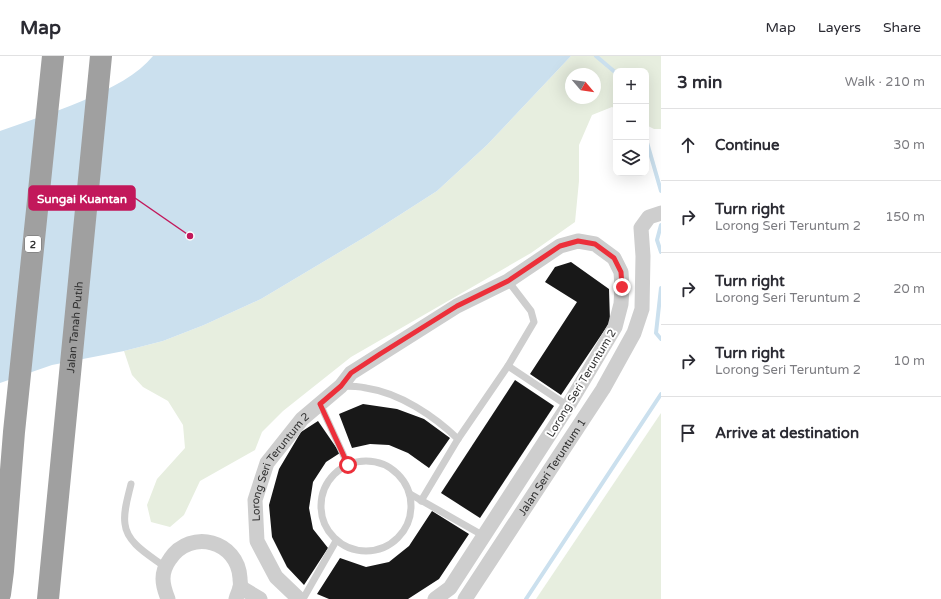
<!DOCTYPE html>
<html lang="en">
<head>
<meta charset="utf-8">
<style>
  body { margin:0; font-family:"Varela Round",sans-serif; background:#f7f7f7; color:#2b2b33 }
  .controls { position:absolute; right:12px; top:12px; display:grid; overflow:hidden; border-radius:8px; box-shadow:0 4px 16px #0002 }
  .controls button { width:36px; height:36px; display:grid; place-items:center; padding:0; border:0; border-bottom:1px solid #e1e1e2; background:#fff; color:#2b2b33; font:20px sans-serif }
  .compass { position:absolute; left:565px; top:12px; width:36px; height:36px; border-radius:50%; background:#fff; box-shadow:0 4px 16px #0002; rotate:119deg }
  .stop { position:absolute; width:12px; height:12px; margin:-9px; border:3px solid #ec2f3a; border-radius:50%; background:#fff }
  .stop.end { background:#ec2f3a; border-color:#fff; box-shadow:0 1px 4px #0008 }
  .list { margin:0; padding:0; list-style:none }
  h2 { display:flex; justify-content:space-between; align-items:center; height:52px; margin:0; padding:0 16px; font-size:17px }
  h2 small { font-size:13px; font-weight:400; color:#7c7c81 }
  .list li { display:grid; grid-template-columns:26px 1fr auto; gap:12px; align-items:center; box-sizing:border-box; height:72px; padding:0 16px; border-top:1px solid #e1e1e2 }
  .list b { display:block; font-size:15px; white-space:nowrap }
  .list p { margin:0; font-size:13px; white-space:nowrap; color:#7c7c81 }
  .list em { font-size:13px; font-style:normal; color:#7c7c81 }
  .icon { flex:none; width:22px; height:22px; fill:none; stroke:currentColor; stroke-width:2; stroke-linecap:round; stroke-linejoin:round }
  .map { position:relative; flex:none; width:661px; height:543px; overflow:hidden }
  header { display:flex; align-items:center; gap:24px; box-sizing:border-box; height:56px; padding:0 20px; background:#fff; border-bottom:1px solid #e1e1e2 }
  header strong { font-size:19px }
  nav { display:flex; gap:22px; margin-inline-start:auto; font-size:14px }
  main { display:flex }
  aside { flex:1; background:#fff }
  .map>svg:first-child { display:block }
  .green { fill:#e7eedf; fill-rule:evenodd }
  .water { fill:#cbe0ee }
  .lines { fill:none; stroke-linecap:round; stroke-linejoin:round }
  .stream { stroke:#cbe0ee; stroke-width:4 }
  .building { fill:#181818 }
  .service { stroke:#cecece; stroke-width:7 }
  .minor { stroke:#cecece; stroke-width:15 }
  .trunk { stroke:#a0a0a0; stroke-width:22 }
  .route { stroke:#ec2f3a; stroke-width:5 }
  .labels { text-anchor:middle; stroke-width:4; stroke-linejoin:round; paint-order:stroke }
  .shield { fill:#fff; stroke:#6f6f6f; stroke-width:1 }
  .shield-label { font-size:10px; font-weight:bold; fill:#313131 }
  .street-label { font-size:11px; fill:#313131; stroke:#fff }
  .leader { fill:none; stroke:#c2185b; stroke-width:1.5 }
  .callout-dot { fill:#c2185b; stroke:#fff; stroke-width:1.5 }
  .callout { fill:#c2185b; stroke:#c2185b; stroke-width:1.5 }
  .callout-label { font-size:12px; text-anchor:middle; font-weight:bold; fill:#fff }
</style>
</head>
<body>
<header>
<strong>Map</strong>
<nav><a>Map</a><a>Layers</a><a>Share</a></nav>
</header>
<main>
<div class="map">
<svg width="661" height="543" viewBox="0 0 661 543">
  <rect width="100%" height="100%" fill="#fff"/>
  <g class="green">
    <path d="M 571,0 L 661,0 L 661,73 L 654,73 L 646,69 L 646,15 L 616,15 L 616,53 L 612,51 L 592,59 L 579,89 L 579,125 L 575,166 L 531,197 L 351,301 L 283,355 L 262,376 L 255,394 L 200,425 L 184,459 L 170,471 L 151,466 L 147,449 L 157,423 L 185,392 L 183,369 L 168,345 L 143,331 L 132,319 L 124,295 L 163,285 L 204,269 L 261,243 L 370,178 L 437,135 L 487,89 ZM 571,18 L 595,18 L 595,42 L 571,42 Z"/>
    <polygon points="661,357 661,543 536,543"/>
  </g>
  <path class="water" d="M 153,0 L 571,0 L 487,89 L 437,135 L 370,178 L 261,243 L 204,269 L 163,285 L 124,295 L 52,309 L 0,327 L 0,75 C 44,59 124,36 153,0 Z"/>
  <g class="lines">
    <g class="stream">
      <polyline points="596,0 616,17"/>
      <polyline points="646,83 661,135"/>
      <polyline points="661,169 657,184 661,196"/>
      <polyline points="661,232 656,277 661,283"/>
      <polyline points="526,543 661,338"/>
    </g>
  </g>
  <g class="building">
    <polygon points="571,206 609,233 610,266 561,339 530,318 577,246 545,226 555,211"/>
    <polygon points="515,324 554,350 480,462 441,437"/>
    <polygon points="363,348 397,353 424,363 450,382 429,412 408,397 389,389 370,388 352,392 339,358"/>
    <polygon points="318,365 340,397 326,406 313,426 309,452 313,473 328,492 304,529 287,511 272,481 269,449 279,413 301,376"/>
    <polygon points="432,455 469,478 439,523 408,543 329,543 317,538 340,502 366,511 389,506 409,490"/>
  </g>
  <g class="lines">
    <g class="service">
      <polyline points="508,310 568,350"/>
      <path d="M 341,330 C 349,330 358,330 366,332 C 400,337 434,360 458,383"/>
      <polyline points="320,348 348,409"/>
      <circle cx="366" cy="450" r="45"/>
      <path d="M 131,428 C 128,441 123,456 125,468 C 127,488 151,500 165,511"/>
      <polyline points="410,438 484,480"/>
      <polyline points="421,445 458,383 508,310 534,266 531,255 508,225"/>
      <polyline points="303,543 336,485"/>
    </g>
    <g class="minor">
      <polyline points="240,531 260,543"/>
      <path d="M 168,543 C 162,528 160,517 170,503 C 191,472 238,485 240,522 C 240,525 241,529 240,532 C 239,535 237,539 236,543"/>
      <path id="s1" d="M 299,543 L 276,521 L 257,485 L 255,444 L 267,407 L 302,363 L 341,330 L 351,317 L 457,250 L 508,225 L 560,190 L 578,185 L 595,188 L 614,202 L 621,216 L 622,231 L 621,248 L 615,271 L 568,350 L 450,532 L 435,543"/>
      <path id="s2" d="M 465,543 L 603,333 L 634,277 L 642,253 L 643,200 L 641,172 L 649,161 L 661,157"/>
    </g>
    <g class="trunk">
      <polyline points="0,538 3,515 14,376 53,0"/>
      <path id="s3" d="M 48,543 L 101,0"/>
    </g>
  </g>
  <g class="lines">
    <polyline class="route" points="348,409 320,348 341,330 351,317 380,298 457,250 508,225 560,190 578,185 595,188 614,202 621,216 622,231"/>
  </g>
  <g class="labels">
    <rect class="shield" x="25" y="180" width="16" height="16" rx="3"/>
    <g class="shield-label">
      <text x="33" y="192">2</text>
    </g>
    <g class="street-label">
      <text dy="4" stroke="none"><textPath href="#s3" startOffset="273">Jalan Tanah Putih</textPath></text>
      <text transform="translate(581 327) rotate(-59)" y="4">Lorong Seri Teruntum 2</text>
      <text dy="4" stroke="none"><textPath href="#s2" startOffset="158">Jalan Seri Teruntum 1</textPath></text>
      <text dy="4" stroke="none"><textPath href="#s1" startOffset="154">Lorong Seri Teruntum 2</textPath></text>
    </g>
  </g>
  <path class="leader" d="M190 180L135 142"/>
  <circle class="callout-dot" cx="190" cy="180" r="4"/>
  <rect class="callout" x="29" y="130" width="106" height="24" rx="4"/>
  <g class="callout-label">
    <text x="82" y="147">Sungai Kuantan</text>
  </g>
</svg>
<div class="controls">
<button>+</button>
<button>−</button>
<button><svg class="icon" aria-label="layers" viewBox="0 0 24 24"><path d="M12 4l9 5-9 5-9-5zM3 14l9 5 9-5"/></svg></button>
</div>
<svg class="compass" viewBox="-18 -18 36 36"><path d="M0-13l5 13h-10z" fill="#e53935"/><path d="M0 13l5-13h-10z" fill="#7c7c81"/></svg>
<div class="stop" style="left:348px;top:409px"></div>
<div class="stop end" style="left:622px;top:231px"></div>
</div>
<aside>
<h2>3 min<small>Walk · 210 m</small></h2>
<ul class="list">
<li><svg class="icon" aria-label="ahead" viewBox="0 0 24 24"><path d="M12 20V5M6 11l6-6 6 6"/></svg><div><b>Continue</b></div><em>30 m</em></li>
<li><svg class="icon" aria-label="right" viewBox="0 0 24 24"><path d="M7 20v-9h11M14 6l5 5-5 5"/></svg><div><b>Turn right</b><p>Lorong Seri Teruntum 2</p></div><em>150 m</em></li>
<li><svg class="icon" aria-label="right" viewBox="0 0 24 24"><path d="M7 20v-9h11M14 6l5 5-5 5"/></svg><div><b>Turn right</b><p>Lorong Seri Teruntum 2</p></div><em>20 m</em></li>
<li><svg class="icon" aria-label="right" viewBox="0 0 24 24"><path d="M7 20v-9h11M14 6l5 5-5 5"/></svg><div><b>Turn right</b><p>Lorong Seri Teruntum 2</p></div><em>10 m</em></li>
<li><svg class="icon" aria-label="arrive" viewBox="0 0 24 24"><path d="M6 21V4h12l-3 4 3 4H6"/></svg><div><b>Arrive at destination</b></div></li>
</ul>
</aside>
</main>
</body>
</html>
